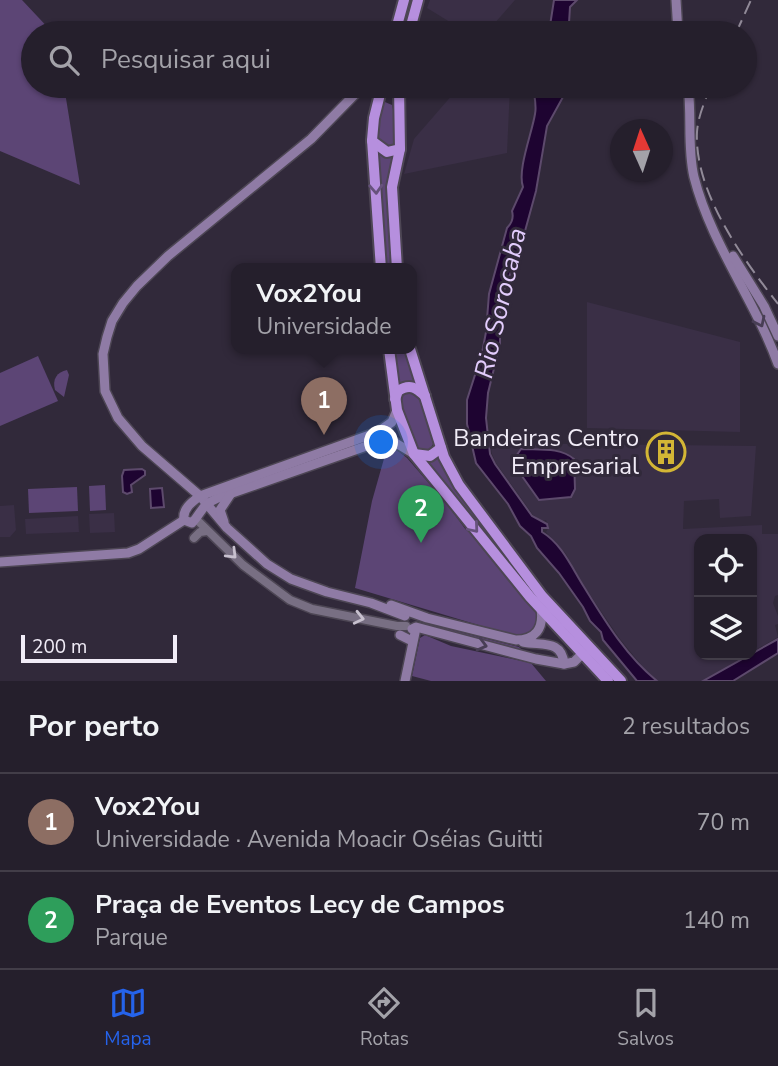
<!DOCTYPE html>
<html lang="pt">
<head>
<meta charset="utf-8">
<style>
  body { margin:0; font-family:"Nunito Sans",sans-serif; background:#312c38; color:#f1f3f6 }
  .controls { position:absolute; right:21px; bottom:21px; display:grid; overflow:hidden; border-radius:14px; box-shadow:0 2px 5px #0004 }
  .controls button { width:63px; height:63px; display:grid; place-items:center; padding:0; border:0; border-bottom:2px solid #423d48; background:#251f2c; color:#f1f3f6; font:35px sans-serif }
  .compass { position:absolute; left:610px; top:119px; width:63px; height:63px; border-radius:50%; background:#251f2c; box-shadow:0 2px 5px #0004; rotate:357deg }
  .scale { position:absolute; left:21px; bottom:18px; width:156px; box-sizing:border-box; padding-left:7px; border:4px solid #f1ecf7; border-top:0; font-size:19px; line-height:24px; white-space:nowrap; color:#f1ecf7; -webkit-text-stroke:5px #31293a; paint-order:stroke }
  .you { position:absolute; left:382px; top:443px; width:24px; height:24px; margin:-18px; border:5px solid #fff; border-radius:50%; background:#1a73e8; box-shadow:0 0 0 10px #1a73e833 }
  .badge { display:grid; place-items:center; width:46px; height:46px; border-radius:50%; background:#2563eb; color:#fff; font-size:23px; font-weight:700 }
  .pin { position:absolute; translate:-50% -58px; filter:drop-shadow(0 2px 4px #0008) }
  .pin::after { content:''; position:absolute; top:37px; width:24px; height:21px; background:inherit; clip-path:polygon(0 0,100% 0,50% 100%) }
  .popup { position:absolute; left:231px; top:263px; width:186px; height:91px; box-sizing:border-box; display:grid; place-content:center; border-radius:14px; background:#251f2c; filter:drop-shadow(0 2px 5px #0005); font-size:23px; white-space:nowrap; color:#a3a2a9 }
  .popup b { font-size:26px; color:#f1f3f6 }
  .popup::after { content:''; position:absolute; left:50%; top:100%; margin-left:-14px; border:14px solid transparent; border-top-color:#251f2c }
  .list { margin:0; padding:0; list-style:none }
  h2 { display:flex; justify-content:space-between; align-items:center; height:91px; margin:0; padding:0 28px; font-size:30px }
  h2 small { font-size:23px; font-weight:400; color:#a3a2a9 }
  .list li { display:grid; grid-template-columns:46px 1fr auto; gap:21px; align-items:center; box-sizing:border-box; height:98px; padding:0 28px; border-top:2px solid #423d48 }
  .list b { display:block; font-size:26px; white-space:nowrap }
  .list p { margin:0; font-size:23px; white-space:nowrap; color:#a3a2a9 }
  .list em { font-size:23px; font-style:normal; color:#a3a2a9 }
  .icon { flex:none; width:38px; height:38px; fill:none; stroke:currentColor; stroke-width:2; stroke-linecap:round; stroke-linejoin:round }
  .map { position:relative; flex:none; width:778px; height:681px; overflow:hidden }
  .search { position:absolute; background:#251f2c; box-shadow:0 2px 5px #0004; left:21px; right:21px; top:21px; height:77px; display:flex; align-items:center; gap:18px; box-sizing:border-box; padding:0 24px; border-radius:38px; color:#a3a2a9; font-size:26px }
  .sheet { height:287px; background:#251f2c }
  nav { display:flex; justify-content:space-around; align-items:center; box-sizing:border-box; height:98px; border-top:2px solid #423d48; background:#251f2c; font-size:19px; color:#a3a2a9 }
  nav a { display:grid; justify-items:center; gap:4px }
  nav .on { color:#2563eb }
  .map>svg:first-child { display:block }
  .built { fill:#3a2f46 }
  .green { fill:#5c4575 }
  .water { fill:#1e0431; stroke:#5d4a6c; stroke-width:2 }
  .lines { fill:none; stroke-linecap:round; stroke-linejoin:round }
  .tertiary-casing { stroke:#4d4654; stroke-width:11 }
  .secondary-casing { stroke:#4d4654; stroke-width:12 }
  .trunk-casing { stroke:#4d4654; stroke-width:14 }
  .tertiary { stroke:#786f83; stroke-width:8 }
  .secondary { stroke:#8f7ba5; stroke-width:9 }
  .trunk { stroke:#b68fde; stroke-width:10 }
  .rail { stroke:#918a98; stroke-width:2; stroke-dasharray:14 7; stroke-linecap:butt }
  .oneway { stroke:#66527c }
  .oneway2 { stroke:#483e55 }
  .oneway3 { stroke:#c7c0ce }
  .labels { text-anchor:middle; stroke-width:6; stroke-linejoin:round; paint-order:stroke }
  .poi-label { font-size:24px; fill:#f1ecf7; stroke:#31293a; text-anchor:end }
  .water-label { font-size:26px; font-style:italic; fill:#e2ccfc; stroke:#31293a }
</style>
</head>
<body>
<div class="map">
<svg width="778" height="681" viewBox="0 0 778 681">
  <rect width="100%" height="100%" fill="#31293a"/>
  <g class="built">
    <polygon points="430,0 515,0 486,33 468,33 427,8"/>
    <polygon points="460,86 510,86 507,153 404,174 414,139"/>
    <polygon points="587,302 740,342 740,432 587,428"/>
    <polygon points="490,443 756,446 751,516 720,518 719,499 684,501 683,529 762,525 762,534 778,534 778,595 775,596 773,603 778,616 778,624 775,625 778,637 752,652 752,539 699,539 699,655 748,655 702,681 657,681 647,672 620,639 581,582 566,554 546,532 549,527 546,520 542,521 533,515 496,463 492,454"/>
    <polygon points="14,505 16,530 10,537 0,537 0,506"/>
    <polygon points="114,513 115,532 90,533 89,514"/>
    <polygon points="78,516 79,532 26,534 25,519"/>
  </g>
  <g class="green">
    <polygon points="0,0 22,0 53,33 33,33 33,86 64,86 80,185 0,151"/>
    <polygon points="385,102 392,105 396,125 396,143 389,147 377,139 382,104"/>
    <polygon points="377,150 395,153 393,269 385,269"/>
    <polygon points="392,349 406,349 418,386 396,389"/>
    <polygon points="38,356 58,401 0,426 0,373"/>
    <path d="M 67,370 L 69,375 L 64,397 L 55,390 C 52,379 57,372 67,370 Z"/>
    <polygon points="411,390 418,396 435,441 428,452 417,451 402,409 400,395"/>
    <polygon points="387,448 396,449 407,458 446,503 466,530 472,534 538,613 538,627 522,638 355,588 372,501"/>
    <polygon points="440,457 550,617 426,465"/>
    <polygon points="105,485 106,510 90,511 89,486"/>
    <polygon points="77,487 78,511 29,513 28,489"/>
    <polygon points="424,623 519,647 523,651 424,627 421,625"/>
    <polygon points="425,635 451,646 531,663 546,681 431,681 412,676 420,638"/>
  </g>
  <g class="water">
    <polygon points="554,0 577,0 570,7 569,23 575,33 549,32"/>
    <path d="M 533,86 L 569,86 L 547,126 L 536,191 L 522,242 L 500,301 L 500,344 L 488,393 L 486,418 L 490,454 L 495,464 L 532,516 L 547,524 L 548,528 L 542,528 L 542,532 C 562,544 572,568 584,587 C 605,621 626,656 657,681 L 637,681 L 603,640 L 601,632 L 590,621 L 583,607 L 559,573 L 537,548 L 531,536 L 520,526 L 508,504 L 476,463 L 467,424 L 467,400 L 482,353 L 486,332 L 489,294 L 507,228 C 512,223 514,218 512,211 L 523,187 C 517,170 532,133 535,114 C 537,105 534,95 533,86 Z"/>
    <path d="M 521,449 C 539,450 560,447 574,459 L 575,489 L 571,497 L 539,500 L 512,462 Z"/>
    <polygon points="142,469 145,471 145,475 131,485 132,492 127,494 123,492 122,476 124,470"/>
    <polygon points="162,488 164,507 151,508 150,489"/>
    <polygon points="778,639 778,653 733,681 703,681"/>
  </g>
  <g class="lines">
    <defs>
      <g id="tertiary">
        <polyline points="196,519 243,565 290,600 312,609 397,626 406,626"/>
        <polyline points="194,538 200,532 207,531"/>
      </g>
      <g id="secondary">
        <polyline points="676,0 678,33"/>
        <polyline points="363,86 311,139 168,256 137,286 123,303 112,321 107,337 103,354 105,391 118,418 142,446 200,496 227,528 267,564 291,579 327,592 371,603 405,616"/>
        <path d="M 688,86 C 692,116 687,147 694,177 C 711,244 755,300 778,364"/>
        <polyline points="733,256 764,306 778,336"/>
        <path d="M 184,520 L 192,523 C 203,511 200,506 218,498 L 375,443 L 394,442 L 414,454"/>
        <path d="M 184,520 C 182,509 192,502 200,496 L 378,432 L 392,422 L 397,410"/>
        <polyline points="224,522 220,510 230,495"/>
        <polyline points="0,562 128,553 139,549 184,520"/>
        <path d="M 391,605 L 427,618 L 516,640 C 535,640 544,629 541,609"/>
        <polyline points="412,629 416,627 536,659 564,664 574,662 585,651"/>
        <polyline points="400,635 412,641"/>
        <path d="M 523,642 C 541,646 562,639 564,664"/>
        <polyline points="405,681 416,628"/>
      </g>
      <g id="trunk">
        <polyline points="395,33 404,0"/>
        <polyline points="409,33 418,0"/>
        <polyline points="372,141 387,152 400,149"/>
        <polyline points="381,269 372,140 374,118 382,86"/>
        <polyline points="397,269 392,187 400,149 399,86"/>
        <polyline points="389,349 397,410 414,454 530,597 608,681"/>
        <polyline points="410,349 444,457 459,485 542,596 621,681"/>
        <path d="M 395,399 L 398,391 C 410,383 416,388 425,396"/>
        <polyline points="414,454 430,456 441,448"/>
      </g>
    </defs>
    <use href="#tertiary" class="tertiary-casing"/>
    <use href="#secondary" class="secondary-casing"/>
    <use href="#trunk" class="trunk-casing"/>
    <use href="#tertiary" class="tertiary"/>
    <use href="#secondary" class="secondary"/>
    <use href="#trunk" class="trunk"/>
    <g class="rail">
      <polyline points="736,33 751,0"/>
      <path d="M 711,86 C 705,101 698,116 697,132 C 694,192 743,259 778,304"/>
    </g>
  </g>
  <defs><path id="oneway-chevron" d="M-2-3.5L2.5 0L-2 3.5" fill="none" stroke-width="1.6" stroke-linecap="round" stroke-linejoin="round" transform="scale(1.75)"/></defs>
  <g class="oneway">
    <use href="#oneway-chevron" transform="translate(376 189) rotate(87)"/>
    <use href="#oneway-chevron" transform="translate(474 528) rotate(50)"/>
  </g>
  <g class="oneway2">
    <use href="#oneway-chevron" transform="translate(760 322) rotate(64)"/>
    <use href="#oneway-chevron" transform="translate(482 645) rotate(15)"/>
  </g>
  <g class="oneway3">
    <use href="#oneway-chevron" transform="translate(232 554) rotate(45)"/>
    <use href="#oneway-chevron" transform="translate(359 618) rotate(13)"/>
  </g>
  <defs>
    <symbol id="building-ring" viewBox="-11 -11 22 22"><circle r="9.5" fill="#31293a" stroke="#d3b635" stroke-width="1.5"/><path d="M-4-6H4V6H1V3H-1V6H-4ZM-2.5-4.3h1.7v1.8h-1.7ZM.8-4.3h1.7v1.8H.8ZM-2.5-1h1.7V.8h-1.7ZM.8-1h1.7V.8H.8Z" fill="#d3b635"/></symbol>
  </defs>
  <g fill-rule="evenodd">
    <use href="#building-ring" x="644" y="430" width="44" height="44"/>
  </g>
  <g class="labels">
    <g class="poi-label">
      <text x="639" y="446">Bandeiras Centro<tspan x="639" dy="28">Empresarial</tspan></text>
    </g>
    <g class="water-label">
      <text transform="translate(500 303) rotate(-77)" y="9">Rio Sorocaba</text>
    </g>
  </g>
</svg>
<div class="controls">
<button><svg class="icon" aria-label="locate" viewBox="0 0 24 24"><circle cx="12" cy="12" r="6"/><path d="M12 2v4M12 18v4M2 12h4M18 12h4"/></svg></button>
<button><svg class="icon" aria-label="layers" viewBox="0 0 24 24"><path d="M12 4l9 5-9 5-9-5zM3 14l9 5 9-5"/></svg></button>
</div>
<svg class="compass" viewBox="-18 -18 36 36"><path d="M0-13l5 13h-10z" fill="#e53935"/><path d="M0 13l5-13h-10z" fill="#a3a2a9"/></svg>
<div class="scale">200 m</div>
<div class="you"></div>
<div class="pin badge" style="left:324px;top:435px;background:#8d6e63">1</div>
<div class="popup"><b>Vox2You</b>Universidade</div>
<div class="pin badge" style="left:421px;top:543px;background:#2e9e5b">2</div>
<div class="search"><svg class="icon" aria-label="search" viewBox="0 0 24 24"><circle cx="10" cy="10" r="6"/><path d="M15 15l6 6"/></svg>Pesquisar aqui</div>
</div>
<section class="sheet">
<h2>Por perto<small>2 resultados</small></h2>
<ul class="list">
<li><span class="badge" style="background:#8d6e63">1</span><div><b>Vox2You</b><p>Universidade · Avenida Moacir Oséias Guitti</p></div><em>70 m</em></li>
<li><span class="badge" style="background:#2e9e5b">2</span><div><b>Praça de Eventos Lecy de Campos</b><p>Parque</p></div><em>140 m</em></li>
</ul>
</section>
<nav>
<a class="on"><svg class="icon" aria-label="map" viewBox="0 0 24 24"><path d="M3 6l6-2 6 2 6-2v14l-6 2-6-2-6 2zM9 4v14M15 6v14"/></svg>Mapa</a>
<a><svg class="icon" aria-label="directions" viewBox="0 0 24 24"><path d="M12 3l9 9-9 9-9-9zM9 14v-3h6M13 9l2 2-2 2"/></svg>Rotas</a>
<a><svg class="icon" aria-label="saved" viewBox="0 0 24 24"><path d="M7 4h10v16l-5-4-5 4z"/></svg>Salvos</a>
</nav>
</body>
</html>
